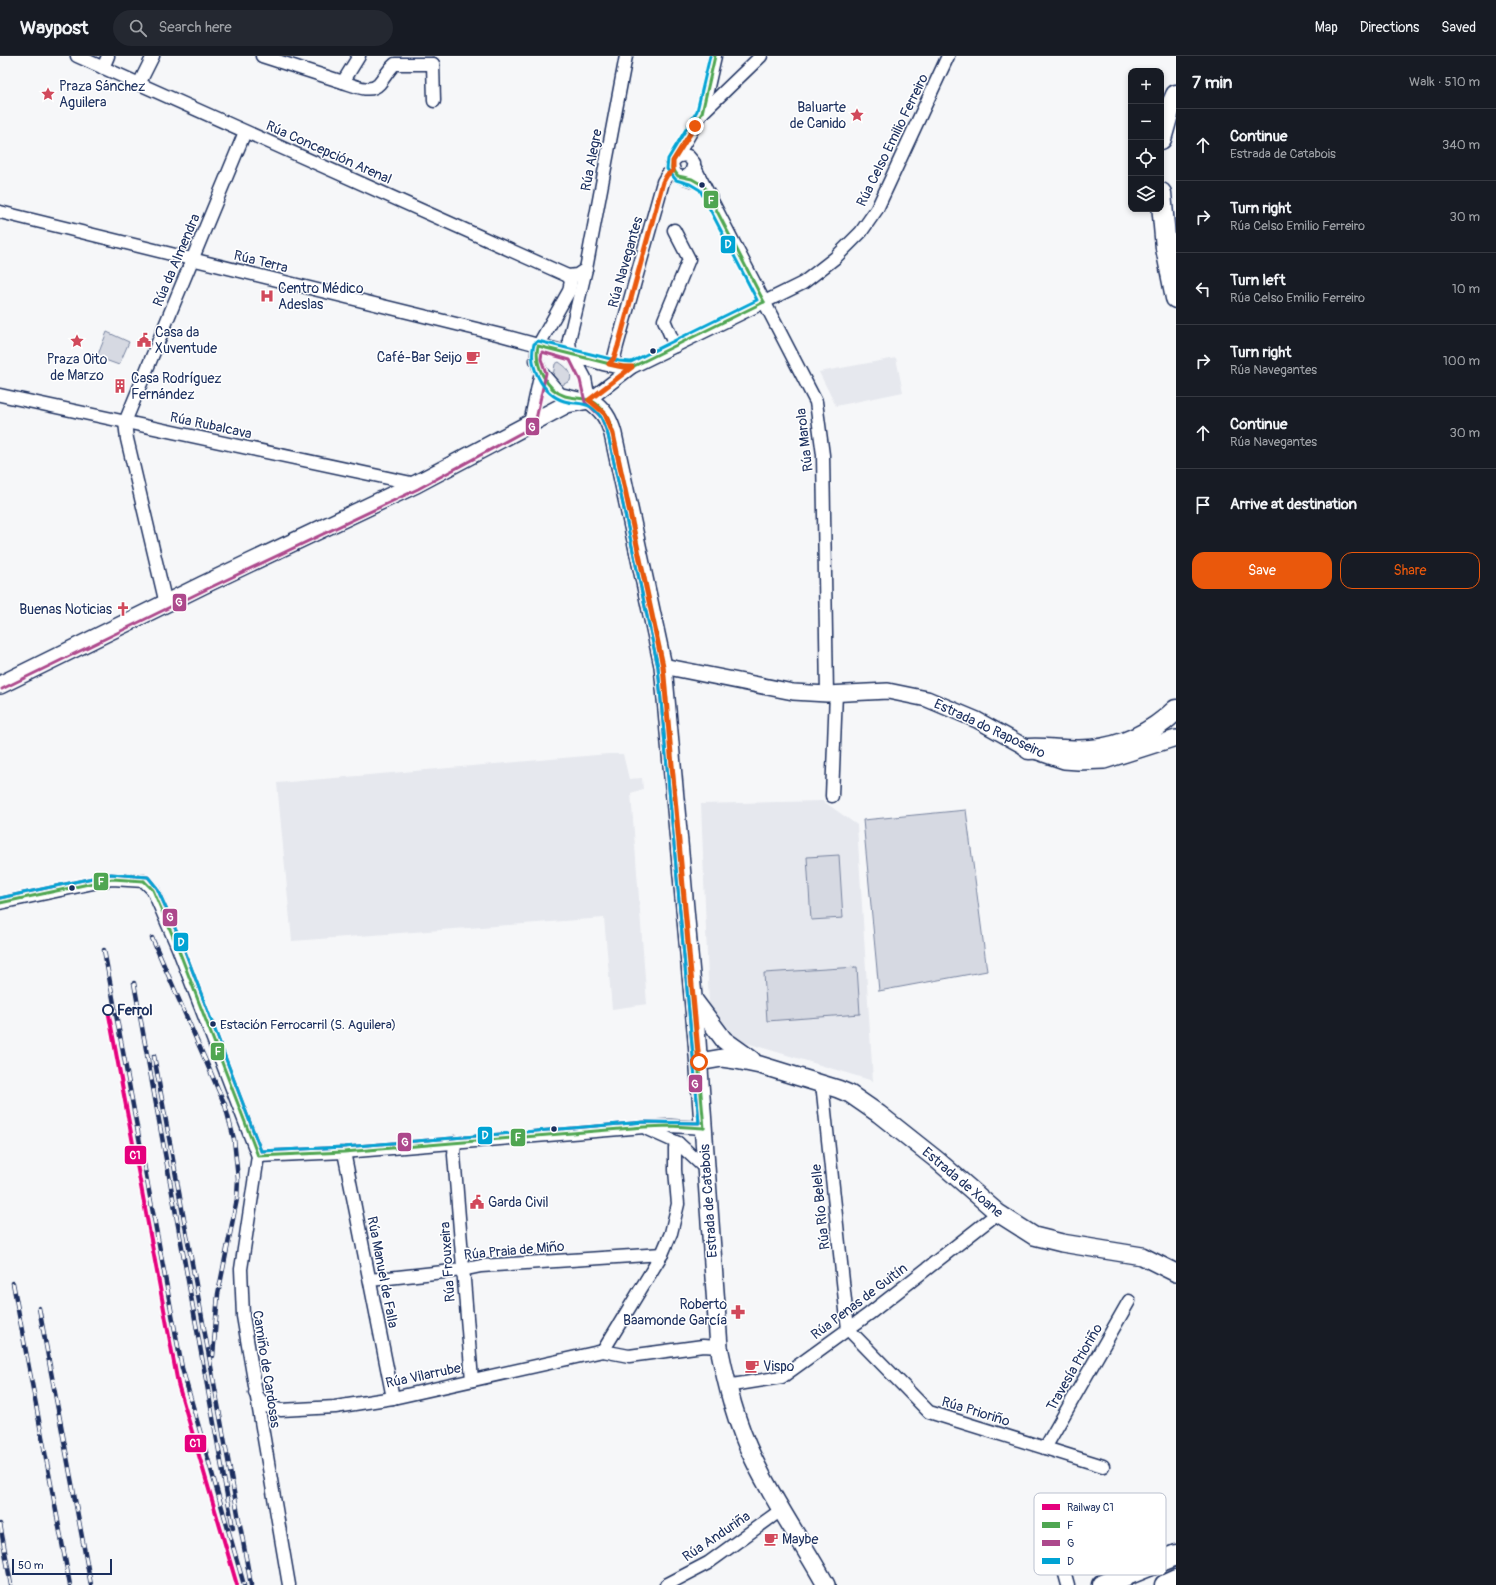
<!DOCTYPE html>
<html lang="en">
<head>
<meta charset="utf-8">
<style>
  body { margin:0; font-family:Pangolin,sans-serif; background:#242831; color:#f1f3f6 }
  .controls { position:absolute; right:12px; top:12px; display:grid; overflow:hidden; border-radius:8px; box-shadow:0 2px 6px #0003 }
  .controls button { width:36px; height:36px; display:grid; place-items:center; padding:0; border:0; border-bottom:1px solid #363941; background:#171b24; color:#f1f3f6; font:20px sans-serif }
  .scale { position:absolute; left:12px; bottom:10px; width:100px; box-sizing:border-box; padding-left:4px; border:2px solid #1b2f5e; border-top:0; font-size:11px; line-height:14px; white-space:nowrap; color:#1b2f5e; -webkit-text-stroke:3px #fff; paint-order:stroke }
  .stop { position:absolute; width:12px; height:12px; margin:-9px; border:3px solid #ea580c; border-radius:50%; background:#fff }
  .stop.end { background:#ea580c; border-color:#fff; box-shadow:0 1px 4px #0008 }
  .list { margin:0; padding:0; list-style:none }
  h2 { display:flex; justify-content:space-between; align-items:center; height:52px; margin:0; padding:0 16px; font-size:17px }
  h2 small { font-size:13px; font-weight:400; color:#9ea1a6 }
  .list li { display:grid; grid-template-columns:26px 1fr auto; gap:12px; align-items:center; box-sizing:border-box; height:72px; padding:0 16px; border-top:1px solid #363941 }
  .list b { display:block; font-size:15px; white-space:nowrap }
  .list p { margin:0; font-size:13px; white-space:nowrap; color:#9ea1a6 }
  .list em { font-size:13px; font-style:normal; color:#9ea1a6 }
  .actions { display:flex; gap:8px; padding:12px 16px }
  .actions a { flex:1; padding:9px 0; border:1px solid #ea580c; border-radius:12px; text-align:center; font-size:14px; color:#ea580c }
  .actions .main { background:#ea580c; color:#fff }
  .icon { flex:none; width:22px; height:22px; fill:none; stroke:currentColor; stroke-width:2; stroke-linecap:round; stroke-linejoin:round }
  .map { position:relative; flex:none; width:1176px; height:1529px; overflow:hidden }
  header { display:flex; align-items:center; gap:24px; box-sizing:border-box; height:56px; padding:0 20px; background:#171b24; border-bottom:1px solid #363941 }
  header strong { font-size:19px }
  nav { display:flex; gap:22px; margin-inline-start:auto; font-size:14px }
  .search { width:280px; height:36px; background:#242831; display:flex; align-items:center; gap:10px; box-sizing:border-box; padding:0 14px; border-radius:22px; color:#9ea1a6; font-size:15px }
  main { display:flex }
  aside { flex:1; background:#171b24 }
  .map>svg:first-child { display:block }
  .built { fill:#e6e8ee }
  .green { fill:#d6d9e2; stroke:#7884a0 }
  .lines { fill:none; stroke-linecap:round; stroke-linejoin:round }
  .minor-casing { stroke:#1b2f5e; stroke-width:15 }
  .tertiary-casing { stroke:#1b2f5e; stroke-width:18 }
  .secondary-casing { stroke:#1b2f5e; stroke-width:20 }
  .trunk-casing { stroke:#1b2f5e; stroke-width:23 }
  .minor { stroke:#fff; stroke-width:12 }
  .tertiary { stroke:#fff; stroke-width:15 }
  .secondary { stroke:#fff; stroke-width:17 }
  .trunk { stroke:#fff; stroke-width:20 }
  .rail-casing { stroke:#1b2f5e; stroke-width:4.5 }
  .rail { stroke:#fff; stroke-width:3; stroke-dasharray:9; stroke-linecap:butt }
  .bus-1-casing { stroke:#fff; stroke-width:6 }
  .bus-2-casing { stroke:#fff; stroke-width:6 }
  .bus-3-casing { stroke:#fff; stroke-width:6 }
  .bus-1 { stroke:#4fa651; stroke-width:3 }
  .bus-2 { stroke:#ad488c; stroke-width:3 }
  .bus-3 { stroke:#00a3d4; stroke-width:3 }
  .rail-1-casing { stroke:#fff; stroke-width:7 }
  .rail-1 { stroke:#e5007d; stroke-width:4 }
  .route { stroke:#ea580c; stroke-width:5 }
  .bus-dot { fill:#1b2f5e; stroke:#fff; stroke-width:1.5 }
  .stop-dot { fill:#fff; stroke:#1b2f5e; stroke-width:2 }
  .labels { text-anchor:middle; stroke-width:3; stroke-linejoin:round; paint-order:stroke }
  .bus-label { font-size:13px; fill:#1b2f5e; stroke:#fff; text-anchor:start }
  .poi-label { font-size:14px; fill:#1b2f5e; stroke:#fff; text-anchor:start }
  .street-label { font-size:14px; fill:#1b2f5e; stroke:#fff }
  .stop-label { font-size:14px; font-weight:bold; fill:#1b2f5e; stroke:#fff; text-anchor:start }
  .key { fill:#fff; stroke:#bbc1cf; stroke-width:1 }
  .key-label { font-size:11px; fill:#1b2f5e }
  .line-badge { stroke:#fff; stroke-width:1.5 }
  .badge-label { font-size:11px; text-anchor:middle; font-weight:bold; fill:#fff }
</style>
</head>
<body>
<header>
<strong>Waypost</strong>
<div class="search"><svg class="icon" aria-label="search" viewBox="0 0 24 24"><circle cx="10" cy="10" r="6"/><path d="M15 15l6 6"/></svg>Search here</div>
<nav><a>Map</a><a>Directions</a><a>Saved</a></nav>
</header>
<main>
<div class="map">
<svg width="1176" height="1529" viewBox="0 0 1176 1529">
  <rect width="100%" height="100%" fill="#f6f7f9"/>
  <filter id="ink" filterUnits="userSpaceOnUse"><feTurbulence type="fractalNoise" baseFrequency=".025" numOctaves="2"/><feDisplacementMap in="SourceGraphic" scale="8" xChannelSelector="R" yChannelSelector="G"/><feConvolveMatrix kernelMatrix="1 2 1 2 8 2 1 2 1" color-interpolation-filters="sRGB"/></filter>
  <g filter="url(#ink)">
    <g class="built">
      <polygon points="896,302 903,336 836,350 819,316"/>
      <polygon points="608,698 623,698 629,723 642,722 643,733 631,737 647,948 612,953 604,862 292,885 277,727"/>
      <polygon points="823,745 857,769 873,1025 740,985 709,950 701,748"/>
    </g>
    <g class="green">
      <polygon points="107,276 129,286 119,309 97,301"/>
      <path d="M 559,306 C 566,311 573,316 570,325 L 562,329 L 558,328 L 553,320 L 555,308 Z"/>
      <polygon points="966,754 987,915 879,935 863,764"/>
      <polygon points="839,799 843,862 811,864 807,801"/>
      <polygon points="857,911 860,958 767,965 764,917"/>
    </g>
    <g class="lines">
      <defs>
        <g id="minor">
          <polyline points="77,0 568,220 577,219 586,213"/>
          <polyline points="262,0 343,26 359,0"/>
          <polyline points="433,8 434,45"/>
          <polyline points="103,12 108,0"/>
          <path d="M 343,26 C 353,29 370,38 379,28 C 385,21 388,14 395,8 L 433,8"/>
          <polyline points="139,28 153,0"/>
          <polyline points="702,57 761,0"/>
          <polyline points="677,100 702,57 715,0"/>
          <polyline points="694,110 816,346 823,399 827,638"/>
          <path d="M 685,121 L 691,117 L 694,107 L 688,100 C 680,98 675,101 672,108 L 675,118 C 681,122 695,124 704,130"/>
          <path d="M 0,156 L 501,279 C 519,284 537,289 555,293 C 576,299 611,314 632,311"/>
          <polyline points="674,174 689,203 664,264 675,290"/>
          <polyline points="568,220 571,225 569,235 538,290 536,304 541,316 560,338 581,343"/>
          <polyline points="609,308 614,302 617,290 663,126 667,119 673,115"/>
          <polyline points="0,339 416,428"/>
          <polyline points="589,344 632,311 803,227 835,202 861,176 877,153 948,0"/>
          <polyline points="589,344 585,322 570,294 569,284 586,213 626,0"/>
          <polyline points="530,367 541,316"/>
          <polyline points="166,548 127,383 125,366 245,76"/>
          <polyline points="832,740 836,637"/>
          <polyline points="0,847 112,823 144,825 153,834 178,892 258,1100 344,1096 644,1071 670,1070 704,1072"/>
          <polyline points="822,1027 848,1273"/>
          <polyline points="647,1073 678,1087 706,1113"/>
          <polyline points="455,1086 454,1099 472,1324"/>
          <polyline points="344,1096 393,1342"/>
          <polyline points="258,1100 241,1213 243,1260 289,1529"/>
          <polyline points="370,1224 462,1214 481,1210 662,1198"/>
          <polyline points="848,1273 929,1356 1103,1410"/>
          <polyline points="603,1295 662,1198 671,1177 678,1148 675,1114 675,1092 678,1087"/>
          <polyline points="726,1330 782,1321 869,1258 998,1157"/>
          <polyline points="255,1337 265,1350 281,1354 335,1351 393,1342 603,1295 629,1300 703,1290 719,1291"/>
          <polyline points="1045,1392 1129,1245"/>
          <polyline points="1051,1468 1068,1529"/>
          <polyline points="666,1529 708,1507 781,1454"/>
        </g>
        <polyline id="tertiary" points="663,610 793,636 827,638 888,635 927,643 977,664 1029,693 1064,705 1078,706 1104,705 1176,682"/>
        <g id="secondary">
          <path d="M 0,629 L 203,529 L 416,428 L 567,348 L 589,344 C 603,353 609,363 613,378 L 663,610 L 697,985 L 719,1291 C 727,1330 736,1368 754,1404 C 775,1448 803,1487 826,1529"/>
          <polyline points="694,944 724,984 752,1004"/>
          <polyline points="699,1006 722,1002 736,1004 760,1009 838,1033 850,1038 879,1058 937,1104 998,1157 1034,1180 1062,1187 1142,1200 1176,1217"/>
        </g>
        <g id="trunk">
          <polyline points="1161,83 1169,55 1176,39"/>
          <polyline points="1161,137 1166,192 1176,242"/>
          <path d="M 1029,693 C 1049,692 1070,696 1091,694 C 1124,691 1152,677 1176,654"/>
          <polyline points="1102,1529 1176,1499"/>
          <polyline points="1165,1529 1176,1524"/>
        </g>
      </defs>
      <use href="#minor" class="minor-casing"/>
      <use href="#tertiary" class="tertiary-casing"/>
      <use href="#secondary" class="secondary-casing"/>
      <use href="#trunk" class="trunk-casing"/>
      <use href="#minor" class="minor"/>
      <use href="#tertiary" class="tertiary"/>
      <use href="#secondary" class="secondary"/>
      <use href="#trunk" class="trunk"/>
      <defs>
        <g id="rail">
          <polyline points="152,882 225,1049 234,1083 238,1123 237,1143 218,1238 213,1300"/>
          <polyline points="104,894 182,1312 244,1529"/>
          <polyline points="134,927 233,1472"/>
          <polyline points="154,1000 251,1529"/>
          <polyline points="13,1227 70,1529"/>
          <polyline points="39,1252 91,1529"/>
          <polyline points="0,1468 11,1529"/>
        </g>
      </defs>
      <use href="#rail" class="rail-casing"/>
      <use href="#rail" class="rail"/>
      <defs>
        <g id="bus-1">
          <polyline points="715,0 702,57 673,105 672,112 678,120 692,123 704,130 764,246"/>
          <polyline points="144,825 153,834 178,892 258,1100 344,1096 644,1071 670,1070 704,1072"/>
          <polyline points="0,847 112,823 144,825"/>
          <path d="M 704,1072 L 663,610 L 613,378 C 610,367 605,354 595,347 C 586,341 575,343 565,340 C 546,334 534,308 538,290 L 618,310 L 632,311 L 764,246"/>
        </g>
        <polyline id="bus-2" points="0,842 111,818 148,821 157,832 183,890 261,1095 344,1091 644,1066 699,1067 658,611 608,379 601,361 585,346 580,324 570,304 542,296 541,303 546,317 535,368 532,371 418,433 205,534 2,633"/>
        <path id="bus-3" d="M 0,842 L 111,818 L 148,821 L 157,832 L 183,890 L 261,1095 L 344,1091 L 644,1066 L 699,1067 L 658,611 L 608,379 C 605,369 601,357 591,351 C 583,346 573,348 564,345 C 542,338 528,309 534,288 L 538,285 L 619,305 L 631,306 L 757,244 L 700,134 L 690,128 L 676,124 L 667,113 L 668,103 L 697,55 L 710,0"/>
      </defs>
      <use href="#bus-1" class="bus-1-casing"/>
      <use href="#bus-2" class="bus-2-casing"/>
      <use href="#bus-3" class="bus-3-casing"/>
      <use href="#bus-1" class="bus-1"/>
      <use href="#bus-2" class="bus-2"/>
      <use href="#bus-3" class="bus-3"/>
      <defs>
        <polyline id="rail-1" points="108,954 178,1328 237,1529"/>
      </defs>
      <use href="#rail-1" class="rail-1-casing"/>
      <use href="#rail-1" class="rail-1"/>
    </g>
  </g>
  <g class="lines" filter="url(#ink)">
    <polyline class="route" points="695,70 673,105 673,115 667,119 663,126 618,290 614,302 609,308 623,311 632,311 589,344 605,358 613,378 663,610 699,1006"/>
  </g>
  <defs>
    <symbol id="sight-bare" viewBox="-9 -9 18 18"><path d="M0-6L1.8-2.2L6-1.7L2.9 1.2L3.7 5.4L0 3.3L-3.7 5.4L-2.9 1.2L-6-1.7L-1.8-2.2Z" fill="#d1495b" stroke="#fff" stroke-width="2.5" paint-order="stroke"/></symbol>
    <symbol id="hospital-bare" viewBox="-9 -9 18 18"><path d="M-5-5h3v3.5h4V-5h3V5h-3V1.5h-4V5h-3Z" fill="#d1495b" stroke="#fff" stroke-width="2.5" paint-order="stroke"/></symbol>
    <symbol id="civic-bare" viewBox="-9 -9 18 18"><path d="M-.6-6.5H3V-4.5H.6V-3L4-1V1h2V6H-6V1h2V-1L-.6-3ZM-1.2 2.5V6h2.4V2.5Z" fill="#d1495b" stroke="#fff" stroke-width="2.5" paint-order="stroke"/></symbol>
    <symbol id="cafe-bare" viewBox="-9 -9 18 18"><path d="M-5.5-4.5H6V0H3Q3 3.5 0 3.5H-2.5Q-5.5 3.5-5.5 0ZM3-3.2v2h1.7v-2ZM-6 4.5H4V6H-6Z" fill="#d1495b" stroke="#fff" stroke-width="2.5" paint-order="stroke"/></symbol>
    <symbol id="building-bare" viewBox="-9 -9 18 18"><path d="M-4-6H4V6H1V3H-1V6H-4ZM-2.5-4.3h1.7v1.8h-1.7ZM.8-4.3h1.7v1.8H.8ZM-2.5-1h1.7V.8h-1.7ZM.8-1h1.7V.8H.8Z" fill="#d1495b" stroke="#fff" stroke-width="2.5" paint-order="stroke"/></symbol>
    <symbol id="church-bare" viewBox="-9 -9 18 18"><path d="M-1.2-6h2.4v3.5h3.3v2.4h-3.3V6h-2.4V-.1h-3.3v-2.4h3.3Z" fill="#d1495b" stroke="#fff" stroke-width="2.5" paint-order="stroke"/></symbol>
    <symbol id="pharmacy-bare" viewBox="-9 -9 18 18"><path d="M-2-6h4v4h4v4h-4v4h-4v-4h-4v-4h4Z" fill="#d1495b" stroke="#fff" stroke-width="2.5" paint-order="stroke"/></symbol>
  </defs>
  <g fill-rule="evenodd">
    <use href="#sight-bare" x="38" y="28" width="20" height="20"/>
    <use href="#sight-bare" x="847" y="49" width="20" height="20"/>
    <use href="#hospital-bare" x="257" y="230" width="20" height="20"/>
    <use href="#civic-bare" x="134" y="274" width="20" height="20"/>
    <use href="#sight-bare" x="67" y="275" width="20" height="20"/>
    <use href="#cafe-bare" x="463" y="291" width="20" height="20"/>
    <use href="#building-bare" x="110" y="320" width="20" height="20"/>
    <use href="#church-bare" x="113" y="543" width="20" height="20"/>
    <use href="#civic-bare" x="467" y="1136" width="20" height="20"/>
    <use href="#pharmacy-bare" x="728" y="1246" width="20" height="20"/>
    <use href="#cafe-bare" x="742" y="1300" width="20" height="20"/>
    <use href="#cafe-bare" x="761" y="1473" width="20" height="20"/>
  </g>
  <g class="bus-dot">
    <circle cx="702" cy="129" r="3.5"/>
    <circle cx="653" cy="295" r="3.5"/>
    <circle cx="72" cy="832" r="3.5"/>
    <circle cx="213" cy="968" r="3.5"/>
    <circle cx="554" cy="1073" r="3.5"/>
  </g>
  <circle class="stop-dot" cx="108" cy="954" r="5"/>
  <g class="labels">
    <g class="bus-label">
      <text x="220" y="973">Estación Ferrocarril (S. Aguilera)</text>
    </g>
    <g class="poi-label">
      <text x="59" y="35">Praza Sánchez<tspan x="59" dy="16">Aguilera</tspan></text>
      <text x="846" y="56" text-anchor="end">Baluarte<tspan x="846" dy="16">de Canido</tspan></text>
      <text x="278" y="237">Centro Médico<tspan x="278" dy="16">Adeslas</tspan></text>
      <text x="155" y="281">Casa da<tspan x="155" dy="16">Xuventude</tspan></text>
      <text x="462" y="306" text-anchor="end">Café-Bar Seijo</text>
      <text x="77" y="308" text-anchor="middle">Praza Oito<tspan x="77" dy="16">de Marzo</tspan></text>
      <text x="131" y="327">Casa Rodríguez<tspan x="131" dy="16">Fernández</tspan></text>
      <text x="112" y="558" text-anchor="end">Buenas Noticias</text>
      <text x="488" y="1151">Garda Civil</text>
      <text x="727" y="1253" text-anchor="end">Roberto<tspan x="727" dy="16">Baamonde García</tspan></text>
      <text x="763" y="1315">Vispo</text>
      <text x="782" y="1488">Maybe</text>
    </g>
    <g class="street-label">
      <text transform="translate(892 84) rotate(-64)" y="5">Rúa Celso Emilio Ferreiro</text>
      <text transform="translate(329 96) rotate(24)" y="5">Rúa Concepción Arenal</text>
      <text transform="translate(591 104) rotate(-79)" y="5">Rúa Alegre</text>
      <text transform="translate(176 204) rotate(-67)" y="5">Rúa da Almendra</text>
      <text transform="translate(261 205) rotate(14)" y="5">Rúa Terra</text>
      <text transform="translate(625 206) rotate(-74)" y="5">Rúa Navegantes</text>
      <text transform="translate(211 369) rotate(12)" y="5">Rúa Rubalcava</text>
      <text transform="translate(804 384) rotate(-97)" y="5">Rúa Marola</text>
      <text transform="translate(990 672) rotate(25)" y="5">Estrada do Raposeiro</text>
      <text transform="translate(963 1126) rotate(40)" y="5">Estrada de Xoane</text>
      <text transform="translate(708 1145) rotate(-94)" y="5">Estrada de Catabois</text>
      <text transform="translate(820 1151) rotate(-96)" y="5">Rúa Río Belelle</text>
      <text transform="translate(514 1194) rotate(-5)" y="5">Rúa Praia de Miño</text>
      <text transform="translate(447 1206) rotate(-94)" y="5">Rúa Frouxeira</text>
      <text transform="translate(383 1216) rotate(79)" y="5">Rúa Manuel de Falla</text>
      <text transform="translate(859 1245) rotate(-37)" y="5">Rúa Penas de Guitín</text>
      <text transform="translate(1074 1311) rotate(-60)" y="5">Travesía Prioriño</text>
      <text transform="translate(267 1313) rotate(81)" y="5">Camiño de Cardosas</text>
      <text transform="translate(423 1319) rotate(-12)" y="5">Rúa Vilarrube</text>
      <text transform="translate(976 1355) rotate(17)" y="5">Rúa Prioriño</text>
      <text transform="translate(716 1480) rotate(-34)" y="5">Rúa Anduriña</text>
    </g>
    <g class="stop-label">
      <text x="117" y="959">Ferrol</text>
    </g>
  </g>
  <rect x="1034" y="1437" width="132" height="82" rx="6" class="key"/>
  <rect x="1042" y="1448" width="18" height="6" fill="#e5007d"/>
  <rect x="1042" y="1466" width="18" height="6" fill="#4fa651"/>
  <rect x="1042" y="1484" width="18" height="6" fill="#ad488c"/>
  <rect x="1042" y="1502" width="18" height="6" fill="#00a3d4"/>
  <g class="key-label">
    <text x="1067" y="1455">Railway C1</text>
    <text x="1067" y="1473">F</text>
    <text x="1067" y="1491">G</text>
    <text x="1067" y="1509">D</text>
  </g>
  <g class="line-badge">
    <rect x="703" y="134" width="16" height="19" rx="4" fill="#4fa651"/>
    <rect x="720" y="179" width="16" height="19" rx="4" fill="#00a3d4"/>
    <rect x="525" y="361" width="15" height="19" rx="4" fill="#ad488c"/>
    <rect x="172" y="537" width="15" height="19" rx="4" fill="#ad488c"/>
    <rect x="93" y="816" width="16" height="19" rx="4" fill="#4fa651"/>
    <rect x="162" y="852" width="16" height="19" rx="4" fill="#ad488c"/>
    <rect x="173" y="876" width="16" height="20" rx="4" fill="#00a3d4"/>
    <rect x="210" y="986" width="15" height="19" rx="4" fill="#4fa651"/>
    <rect x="688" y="1018" width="15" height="19" rx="4" fill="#ad488c"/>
    <rect x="477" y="1070" width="16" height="19" rx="4" fill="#00a3d4"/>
    <rect x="510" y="1072" width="16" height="19" rx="4" fill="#4fa651"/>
    <rect x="397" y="1076" width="15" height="20" rx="4" fill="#ad488c"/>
    <rect x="124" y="1089" width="23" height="20" rx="4" fill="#e5007d"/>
    <rect x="184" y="1378" width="23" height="19" rx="4" fill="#e5007d"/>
  </g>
  <g class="badge-label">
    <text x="711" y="148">F</text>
    <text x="728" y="192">D</text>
    <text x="532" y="375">G</text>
    <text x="179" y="550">G</text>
    <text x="101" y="829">F</text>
    <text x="170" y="865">G</text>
    <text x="181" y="890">D</text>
    <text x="218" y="999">F</text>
    <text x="695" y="1032">G</text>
    <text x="485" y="1083">D</text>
    <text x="518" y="1085">F</text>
    <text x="405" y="1090">G</text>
    <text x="135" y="1103">C1</text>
    <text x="195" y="1391">C1</text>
  </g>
</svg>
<div class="controls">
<button>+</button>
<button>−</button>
<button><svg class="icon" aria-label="locate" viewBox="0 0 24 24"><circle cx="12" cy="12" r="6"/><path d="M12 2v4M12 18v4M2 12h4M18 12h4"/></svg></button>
<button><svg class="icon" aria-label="layers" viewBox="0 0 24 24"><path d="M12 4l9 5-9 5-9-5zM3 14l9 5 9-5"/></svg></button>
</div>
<div class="scale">50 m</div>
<div class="stop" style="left:699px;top:1006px"></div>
<div class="stop end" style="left:695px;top:70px"></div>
</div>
<aside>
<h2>7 min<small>Walk · 510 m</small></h2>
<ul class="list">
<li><svg class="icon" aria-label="ahead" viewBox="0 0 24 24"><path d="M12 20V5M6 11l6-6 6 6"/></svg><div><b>Continue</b><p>Estrada de Catabois</p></div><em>340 m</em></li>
<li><svg class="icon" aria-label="right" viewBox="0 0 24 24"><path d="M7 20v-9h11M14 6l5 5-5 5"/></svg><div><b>Turn right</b><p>Rúa Celso Emilio Ferreiro</p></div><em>30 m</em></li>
<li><svg class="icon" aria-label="left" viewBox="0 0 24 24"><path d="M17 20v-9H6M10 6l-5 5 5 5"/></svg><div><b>Turn left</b><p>Rúa Celso Emilio Ferreiro</p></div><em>10 m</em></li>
<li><svg class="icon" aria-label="right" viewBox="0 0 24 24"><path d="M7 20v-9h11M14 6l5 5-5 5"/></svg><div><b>Turn right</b><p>Rúa Navegantes</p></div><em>100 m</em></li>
<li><svg class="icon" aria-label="ahead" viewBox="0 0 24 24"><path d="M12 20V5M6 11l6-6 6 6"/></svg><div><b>Continue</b><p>Rúa Navegantes</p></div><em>30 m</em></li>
<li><svg class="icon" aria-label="arrive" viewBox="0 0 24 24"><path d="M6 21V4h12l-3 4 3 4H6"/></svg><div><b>Arrive at destination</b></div></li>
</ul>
<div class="actions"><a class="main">Save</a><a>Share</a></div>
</aside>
</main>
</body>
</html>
